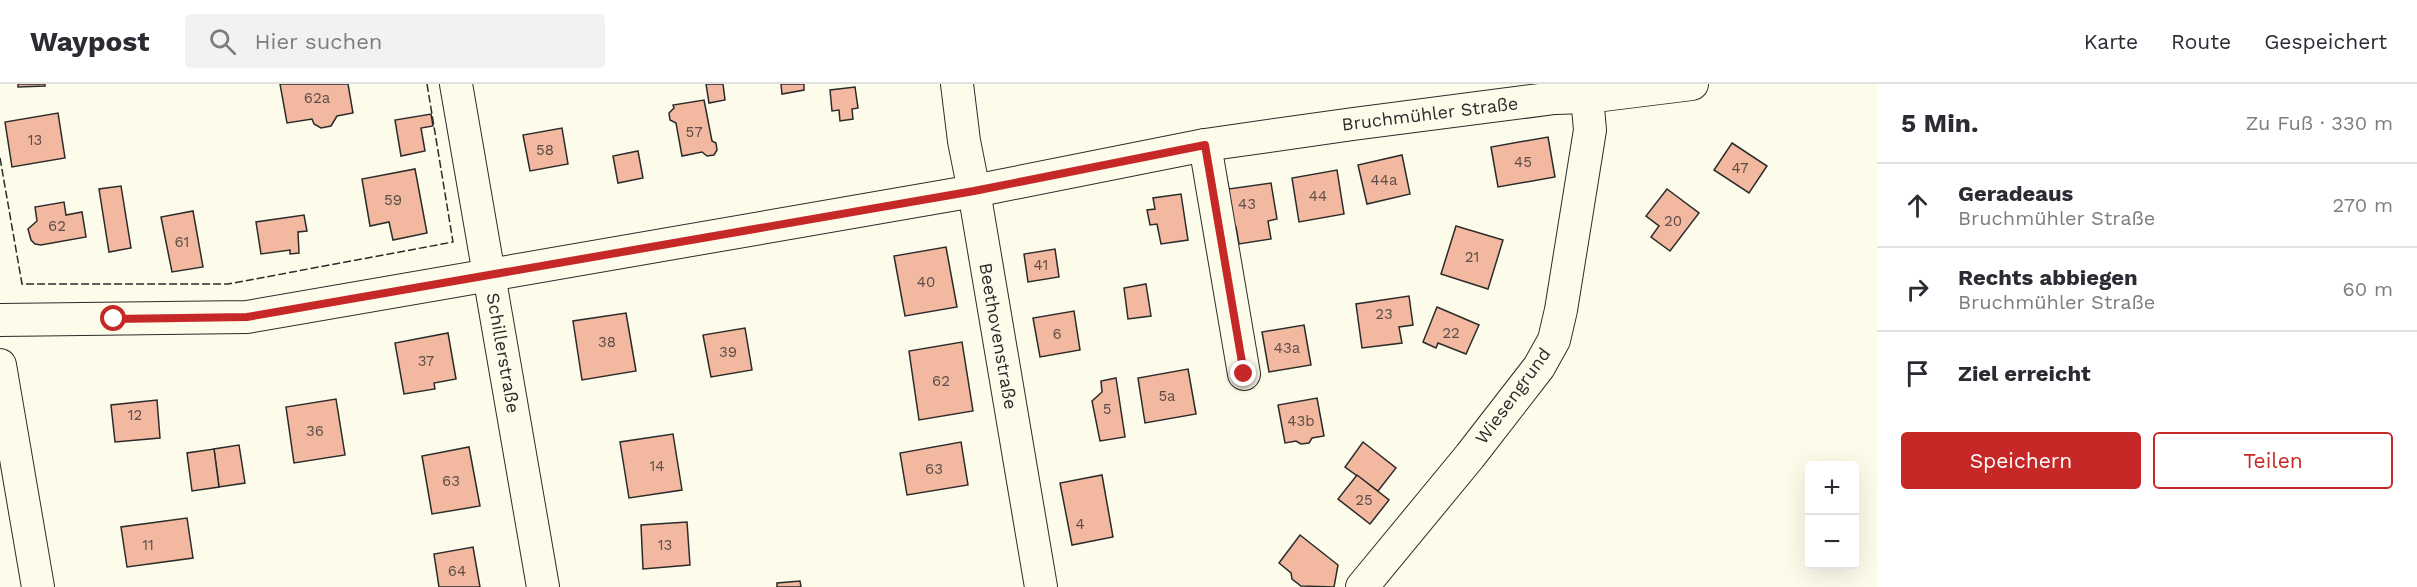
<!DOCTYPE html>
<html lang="de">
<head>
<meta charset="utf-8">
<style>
  body { margin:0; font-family:"Work Sans",sans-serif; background:#f2f2f3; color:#2b2b33 }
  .controls { position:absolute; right:18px; bottom:18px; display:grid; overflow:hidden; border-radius:6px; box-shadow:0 6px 24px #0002 }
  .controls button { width:54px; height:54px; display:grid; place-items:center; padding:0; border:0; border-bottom:2px solid #e1e1e2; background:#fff; color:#2b2b33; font:30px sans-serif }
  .stop { position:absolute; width:18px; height:18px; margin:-14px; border:4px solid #c62828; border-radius:50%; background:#fff }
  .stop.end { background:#c62828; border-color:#fff; box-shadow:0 2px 6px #0008 }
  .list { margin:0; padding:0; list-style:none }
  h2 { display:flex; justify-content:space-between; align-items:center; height:78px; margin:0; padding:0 24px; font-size:26px }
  h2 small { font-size:20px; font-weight:400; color:#7c7c81 }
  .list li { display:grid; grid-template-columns:39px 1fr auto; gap:18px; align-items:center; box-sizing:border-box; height:84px; padding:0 24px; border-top:2px solid #e1e1e2 }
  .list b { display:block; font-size:22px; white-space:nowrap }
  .list p { margin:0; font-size:20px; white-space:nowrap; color:#7c7c81 }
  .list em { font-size:20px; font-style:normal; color:#7c7c81 }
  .actions { display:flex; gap:12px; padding:18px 24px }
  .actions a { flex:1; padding:14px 0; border:2px solid #c62828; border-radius:6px; text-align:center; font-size:21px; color:#c62828 }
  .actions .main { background:#c62828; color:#fff }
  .icon { flex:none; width:33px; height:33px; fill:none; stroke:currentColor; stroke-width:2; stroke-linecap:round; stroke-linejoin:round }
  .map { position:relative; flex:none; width:1877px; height:503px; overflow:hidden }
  header { display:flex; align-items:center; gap:36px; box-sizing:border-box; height:84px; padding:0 30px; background:#fff; border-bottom:2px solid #e1e1e2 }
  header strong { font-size:28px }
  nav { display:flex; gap:33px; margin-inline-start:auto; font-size:21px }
  .search { width:420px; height:54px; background:#f2f2f3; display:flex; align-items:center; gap:15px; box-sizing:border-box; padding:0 21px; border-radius:6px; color:#7c7c81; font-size:22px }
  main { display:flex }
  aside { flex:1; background:#fff }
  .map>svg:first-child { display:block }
  .building { fill:#f2b8a0; stroke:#2b2b2b; stroke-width:1.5 }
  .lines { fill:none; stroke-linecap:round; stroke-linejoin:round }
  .minor-casing { stroke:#2b2b2b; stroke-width:34 }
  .minor { stroke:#fdfbea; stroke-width:32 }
  .fence { stroke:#2b2b2b; stroke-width:1.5; stroke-dasharray:8 3; stroke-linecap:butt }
  .route { stroke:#c62828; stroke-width:8 }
  .labels { text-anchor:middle; stroke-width:4.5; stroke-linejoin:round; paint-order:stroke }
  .number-label { font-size:15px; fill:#5d4e48 }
  .street-label { font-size:18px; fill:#2b2b2b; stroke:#fdfbea }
</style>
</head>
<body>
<header>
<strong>Waypost</strong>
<div class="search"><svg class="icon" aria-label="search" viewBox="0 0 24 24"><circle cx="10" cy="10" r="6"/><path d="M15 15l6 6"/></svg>Hier suchen</div>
<nav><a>Karte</a><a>Route</a><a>Gespeichert</a></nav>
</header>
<main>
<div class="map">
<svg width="1877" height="503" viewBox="0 0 1877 503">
  <rect width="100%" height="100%" fill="#fdfbea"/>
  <g class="building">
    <polygon points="18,0 45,0 45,2 18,3"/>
    <polygon points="280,0 348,0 353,29 337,32 331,42 321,44 314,40 312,35 287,39"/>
    <polygon points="706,0 723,0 725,16 709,19"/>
    <polygon points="781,0 804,0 804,6 782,10"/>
    <polygon points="855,3 858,24 852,25 853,35 840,37 839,26 832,27 830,6"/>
    <polygon points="704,16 712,57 716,59 717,66 714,71 707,72 702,68 682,72 676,39 670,36 669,29 674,24 673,21"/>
    <polygon points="58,29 65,74 12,83 5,38"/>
    <polygon points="431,30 433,42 421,44 425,67 401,72 395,36"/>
    <polygon points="562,44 568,80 530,87 523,51"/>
    <polygon points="1548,53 1555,93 1498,103 1491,63"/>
    <polygon points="1732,59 1767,82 1749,109 1714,86"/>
    <polygon points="638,67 643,94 618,99 613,72"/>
    <polygon points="1402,71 1410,110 1367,120 1358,81"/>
    <polygon points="415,85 427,149 393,156 389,138 370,142 362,95"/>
    <polygon points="1225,85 1229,105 1271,99 1277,135 1268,137 1271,155 1239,160 1236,143 1223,144 1214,86"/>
    <polygon points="1337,86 1344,130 1299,138 1292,94"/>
    <polygon points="121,102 131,164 109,168 99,105"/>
    <polygon points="1667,105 1699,129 1670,167 1651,153 1659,142 1646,132"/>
    <polygon points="1181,110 1188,156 1161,160 1157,140 1150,141 1147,126 1155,125 1153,114"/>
    <polygon points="64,118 66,131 82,128 86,153 41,161 35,160 31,156 28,145 37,137 35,123"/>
    <polygon points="193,127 203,183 172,188 161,133"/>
    <polygon points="304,131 307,147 298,148 299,169 290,170 290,166 261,170 256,138"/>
    <polygon points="1456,142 1503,156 1488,205 1441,190"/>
    <polygon points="946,163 957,223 905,232 894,172"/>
    <polygon points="1055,165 1059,193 1028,198 1024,170"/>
    <polygon points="1146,200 1151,232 1128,235 1124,204"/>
    <polygon points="1409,212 1413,241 1399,243 1402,259 1362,264 1356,220"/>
    <polygon points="1437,223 1479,241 1466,270 1438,259 1436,264 1423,258"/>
    <polygon points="1074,227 1080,266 1040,273 1033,234"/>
    <polygon points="626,229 636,287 582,296 573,237"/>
    <polygon points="1304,241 1311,281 1269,288 1262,248"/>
    <polygon points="745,244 752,286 711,293 703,251"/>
    <polygon points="448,249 456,295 434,299 435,305 404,310 395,259"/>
    <polygon points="962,258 973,327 919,336 909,267"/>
    <polygon points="1188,285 1196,330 1145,339 1138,294"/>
    <polygon points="1116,294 1125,353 1100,357 1092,317 1102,308 1101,297"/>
    <polygon points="1317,314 1324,352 1312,354 1309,359 1301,360 1296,357 1285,359 1278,321"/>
    <polygon points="336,315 345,371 294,379 286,323"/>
    <polygon points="157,316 160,354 115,358 111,321"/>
    <polygon points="673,350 682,406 629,414 620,358"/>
    <polygon points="961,358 968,401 907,411 900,369"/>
    <polygon points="1363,358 1396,384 1378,407 1345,383"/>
    <polygon points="239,361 245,399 219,403 214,365"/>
    <polygon points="469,363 480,422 432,430 422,372"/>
    <polygon points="214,365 219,403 192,407 187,369"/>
    <polygon points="1102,391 1113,453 1072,461 1060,399"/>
    <polygon points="1357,391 1389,416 1370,440 1338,415"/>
    <polygon points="187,434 193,474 127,483 121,443"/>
    <polygon points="687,438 690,481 643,485 641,441"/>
    <polygon points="1300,451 1338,481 1334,503 1301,502 1292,495 1291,489 1279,479"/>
    <polygon points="473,463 480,503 439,503 434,470"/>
    <polygon points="800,497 801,503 777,503 777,499"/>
  </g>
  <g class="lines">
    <defs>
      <g id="minor">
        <polyline points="456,0 543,503"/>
        <polyline points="957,0 964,57 974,107 1041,503"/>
        <polyline points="1205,61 1244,290"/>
        <polyline points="0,236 247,233 974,107 1205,61 1353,40 1555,14 1587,13 1692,0"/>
        <polyline points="0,281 38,503"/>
        <polyline points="1362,503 1470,372 1539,283 1554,256 1561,226 1590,46 1587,13"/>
      </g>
    </defs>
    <use href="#minor" class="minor-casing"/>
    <use href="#minor" class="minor"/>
    <polyline class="fence" points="0,74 22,200 228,200 453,158 427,0"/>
  </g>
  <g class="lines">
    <polyline class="route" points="114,235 247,233 974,107 1205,61 1244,290"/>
  </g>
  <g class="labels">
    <g class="number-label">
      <text x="317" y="19">62a</text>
      <text x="694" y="53">57</text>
      <text x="35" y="61">13</text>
      <text x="545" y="71">58</text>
      <text x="1523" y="83">45</text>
      <text x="1740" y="89">47</text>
      <text x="1384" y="101">44a</text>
      <text x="1318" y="117">44</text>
      <text x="393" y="121">59</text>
      <text x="1247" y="125">43</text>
      <text x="1673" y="142">20</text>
      <text x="57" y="147">62</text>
      <text x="182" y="163">61</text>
      <text x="1472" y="178">21</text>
      <text x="1041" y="186">41</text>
      <text x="926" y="203">40</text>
      <text x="1384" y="235">23</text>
      <text x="1451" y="254">22</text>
      <text x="1057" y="255">6</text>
      <text x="607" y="263">38</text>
      <text x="1287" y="269">43a</text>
      <text x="728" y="273">39</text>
      <text x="426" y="282">37</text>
      <text x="941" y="302">62</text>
      <text x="1167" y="317">5a</text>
      <text x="1107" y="330">5</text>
      <text x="135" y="336">12</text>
      <text x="1301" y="342">43b</text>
      <text x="315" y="352">36</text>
      <text x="657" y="387">14</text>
      <text x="934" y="390">63</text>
      <text x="451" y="402">63</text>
      <text x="1364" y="421">25</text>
      <text x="1080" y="445">4</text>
      <text x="148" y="466">11</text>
      <text x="665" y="466">13</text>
      <text x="457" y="492">64</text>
    </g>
    <g class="street-label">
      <text transform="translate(1430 30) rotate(-7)" y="6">Bruchmühler Straße</text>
      <text transform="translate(998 252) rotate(80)" y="6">Beethovenstraße</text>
      <text transform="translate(503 269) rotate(80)" y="6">Schillerstraße</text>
      <text transform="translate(1513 312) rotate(-54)" y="6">Wiesengrund</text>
    </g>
  </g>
</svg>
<div class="controls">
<button>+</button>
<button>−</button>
</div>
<div class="stop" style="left:114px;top:235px"></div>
<div class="stop end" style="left:1244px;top:290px"></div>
</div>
<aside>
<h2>5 Min.<small>Zu Fuß · 330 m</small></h2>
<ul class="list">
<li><svg class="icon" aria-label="ahead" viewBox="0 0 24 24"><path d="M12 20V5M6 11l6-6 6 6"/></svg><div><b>Geradeaus</b><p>Bruchmühler Straße</p></div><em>270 m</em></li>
<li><svg class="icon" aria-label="right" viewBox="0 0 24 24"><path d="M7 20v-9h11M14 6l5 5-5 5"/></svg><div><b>Rechts abbiegen</b><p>Bruchmühler Straße</p></div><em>60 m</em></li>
<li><svg class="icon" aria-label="arrive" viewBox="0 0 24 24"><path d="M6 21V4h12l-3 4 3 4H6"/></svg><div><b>Ziel erreicht</b></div></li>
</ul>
<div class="actions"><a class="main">Speichern</a><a>Teilen</a></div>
</aside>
</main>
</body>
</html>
